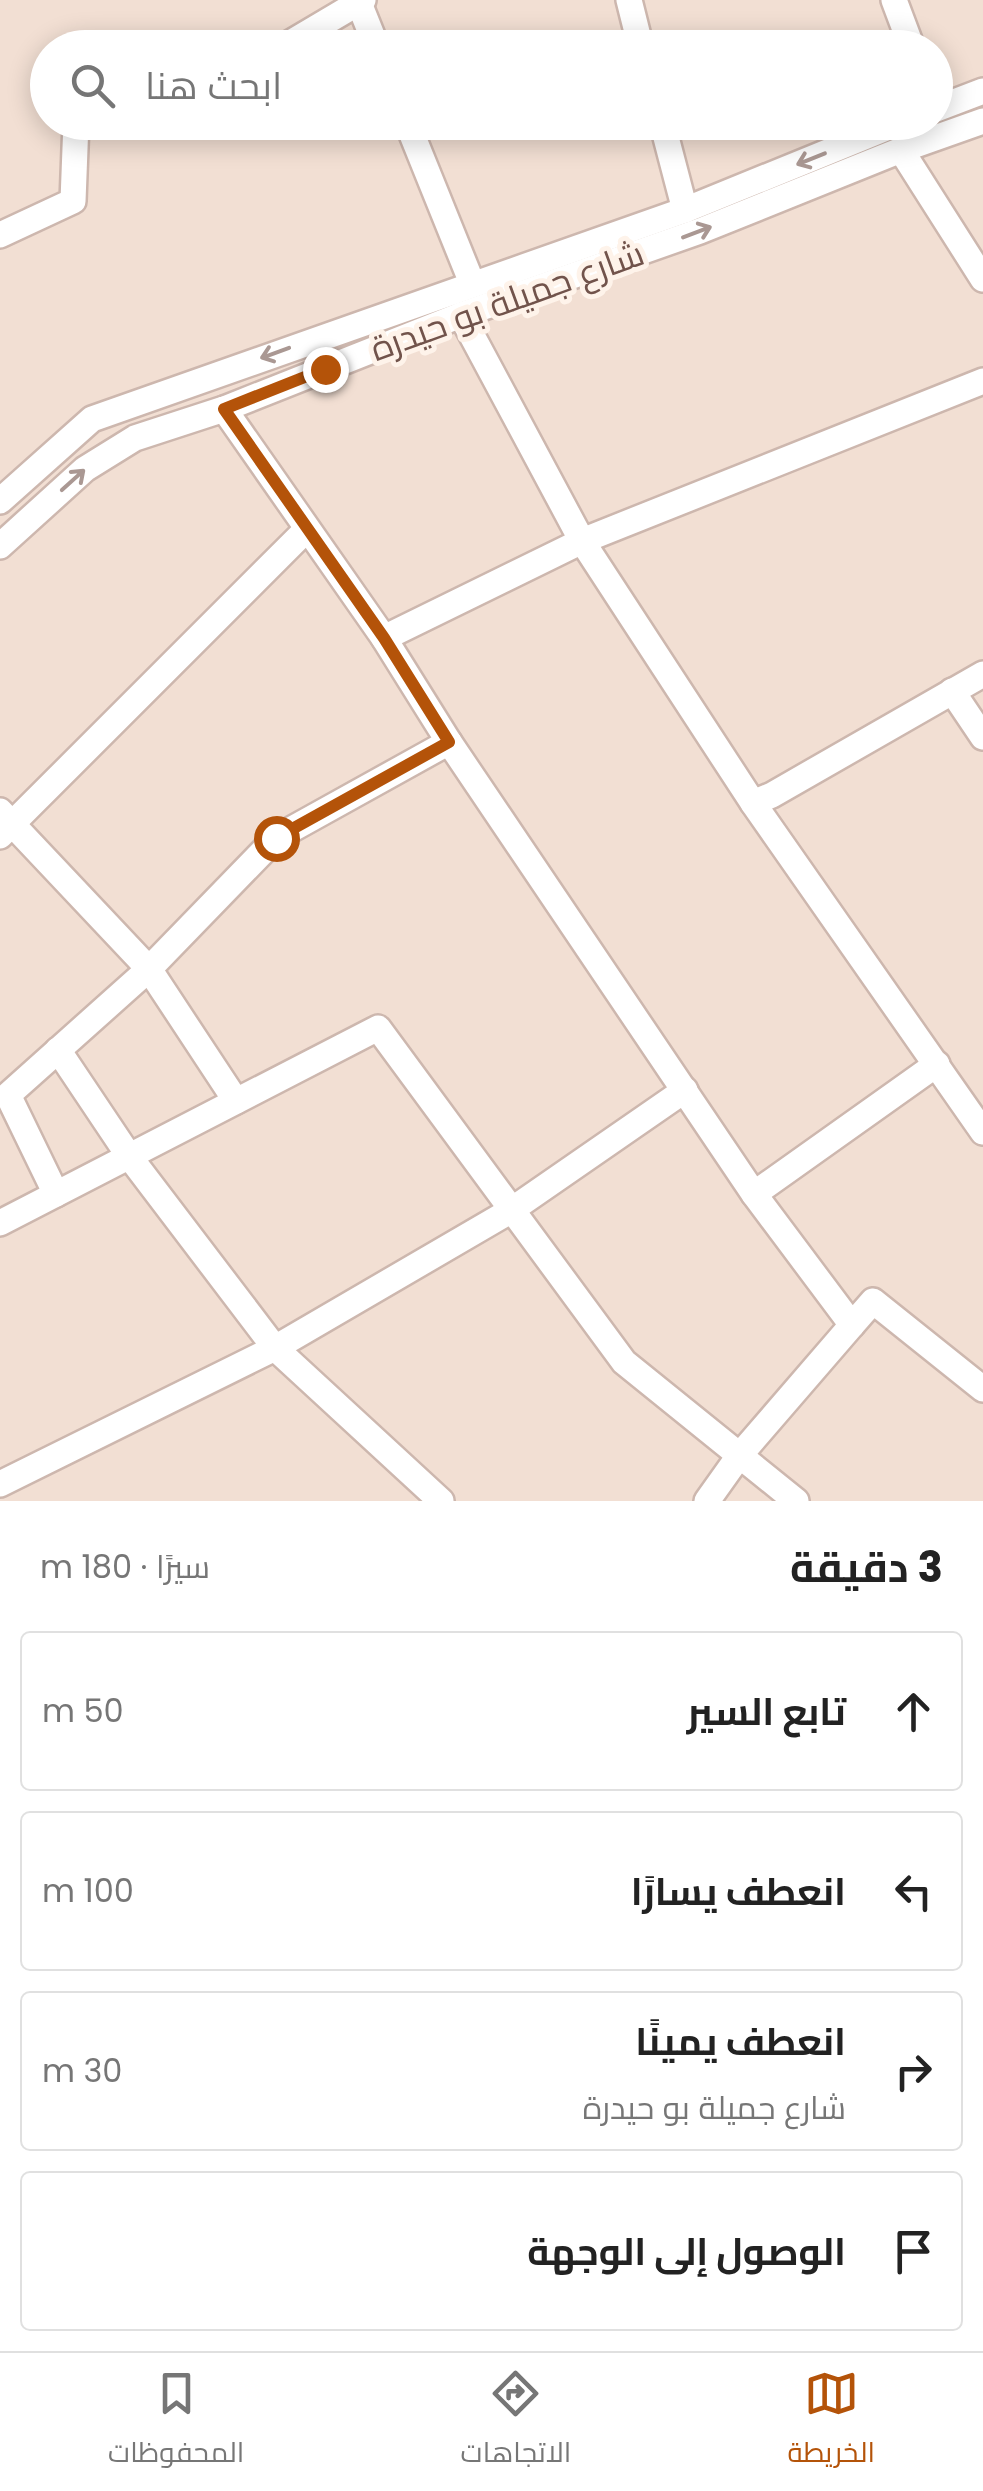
<!DOCTYPE html>
<html lang="ar">
<head>
<meta charset="utf-8">
<style>
  body { margin:0; font-family:Poppins,Cairo,sans-serif; background:#f6f6f6; color:#222; direction:rtl }
  .stop { position:absolute; width:30px; height:30px; margin:-22px; border:8px solid #b45309; border-radius:50%; background:#fff }
  .stop.end { background:#b45309; border-color:#fff; box-shadow:0 2px 10px #0008 }
  .list { margin:0; padding:0; list-style:none }
  h2 { display:flex; justify-content:space-between; align-items:center; height:130px; margin:0; padding:0 40px; font-size:42px }
  h2 small { font-size:32px; font-weight:400; color:#767676 }
  .list li { display:grid; grid-template-columns:65px 1fr auto; gap:30px; align-items:center; box-sizing:border-box; height:160px; margin:0 20px 20px; padding:0 20px; border:2px solid #e0e0e0; border-radius:10px }
  .list b { display:block; font-size:38px; white-space:nowrap }
  .list p { margin:0; font-size:32px; white-space:nowrap; color:#767676 }
  .list em { font-size:32px; font-style:normal; color:#767676 }
  .icon { flex:none; width:55px; height:55px; fill:none; stroke:currentColor; stroke-width:2; stroke-linecap:round; stroke-linejoin:round }
  .map { position:relative; flex:none; width:983px; height:1501px; overflow:hidden; direction:ltr }
  .search { position:absolute; background:#fff; box-shadow:0 5px 25px #0003; left:30px; right:30px; top:30px; height:110px; display:flex; align-items:center; gap:25px; box-sizing:border-box; padding:0 35px; border-radius:55px; color:#767676; font-size:38px }
  .sheet { height:850px; background:#fff }
  nav { display:flex; justify-content:space-around; align-items:center; box-sizing:border-box; height:140px; border-top:2px solid #e0e0e0; background:#fff; font-size:28px; color:#767676 }
  nav a { display:grid; justify-items:center; gap:5px }
  nav .on { color:#b45309 }
  .map>svg:first-child { display:block }
  .residential { fill:#f2dfd3; fill-rule:evenodd }
  .building { fill:#eec9bd; stroke:#e0ae9f; stroke-width:2.5 }
  .lines { fill:none; stroke-linecap:round; stroke-linejoin:round }
  .minor-casing { stroke:#cdb7ae; stroke-width:30 }
  .minor { stroke:#fff; stroke-width:25 }
  .oneway { stroke:#aa9893 }
  .route { stroke:#b45309; stroke-width:12 }
  .labels { text-anchor:middle; stroke-width:10; stroke-linejoin:round; paint-order:stroke }
  .street-label { font-size:35px; fill:#71534b; stroke:#fef3ea }
</style>
</head>
<body>
<div class="map">
<svg width="983" height="1501" viewBox="0 0 983 1501">
  <rect width="100%" height="100%" fill="#fbeee4"/>
  <path class="residential" d="M 0,0 L 983,0 L 983,1501 L 0,1501 ZM 48,48 L 936,48 L 936,122 L 48,122 Z"/>
  <polygon class="building" points="878,36 882,48 847,48"/>
  <g class="lines">
    <defs>
      <g id="minor">
        <polyline points="629,0 641,48"/>
        <polyline points="894,0 912,48"/>
        <polyline points="359,3 377,48"/>
        <polyline points="282,48 363,0"/>
        <polyline points="936,109 983,91"/>
        <polyline points="407,122 472,283"/>
        <polyline points="662,122 685,210"/>
        <polyline points="901,150 983,279"/>
        <polyline points="0,235 73,201 76,122"/>
        <polyline points="461,315 582,541 753,803 983,1132"/>
        <polyline points="224,409 384,638 449,742 754,1194 852,1325 873,1301 983,1389"/>
        <polyline points="0,501 92,419 685,210 901,122"/>
        <polyline points="0,546 85,469 135,438 224,409 461,315 700,231 901,150 983,121"/>
        <polyline points="384,638 582,541 983,381"/>
        <polyline points="952,691 983,737"/>
        <polyline points="753,803 772,795 983,674"/>
        <polyline points="0,811 149,969 236,1101"/>
        <polyline points="0,836 306,530"/>
        <polyline points="58,1050 129,1156 275,1348 441,1501"/>
        <polyline points="56,1194 8,1095 149,969 276,838 449,742"/>
        <polyline points="754,1194 937,1064"/>
        <polyline points="0,1223 378,1028 624,1362 796,1501"/>
        <polyline points="0,1484 275,1348 510,1211 685,1090"/>
        <polyline points="707,1501 739,1456 852,1325"/>
      </g>
    </defs>
    <use href="#minor" class="minor-casing"/>
    <use href="#minor" class="minor"/>
  </g>
  <defs><path id="oneway-shaft" d="M-6 0H5M1.5-3L5.5 0L1.5 3" fill="none" stroke-width="1.6" stroke-linecap="round" stroke-linejoin="round" transform="scale(2.5)"/></defs>
  <g class="oneway">
    <use href="#oneway-shaft" transform="translate(811 159) rotate(158)"/>
    <use href="#oneway-shaft" transform="translate(697 232) rotate(-21)"/>
    <use href="#oneway-shaft" transform="translate(275 353) rotate(160)"/>
    <use href="#oneway-shaft" transform="translate(73 480) rotate(-42)"/>
  </g>
  <g class="lines">
    <polyline class="route" points="276,838 449,742 384,638 224,409 325,369"/>
  </g>
  <g class="labels">
    <g class="street-label">
      <text transform="translate(507 301) rotate(-20)" y="12">شارع جميلة بو حيدرة</text>
    </g>
  </g>
</svg>
<div class="stop" style="left:276px;top:838px"></div>
<div class="stop end" style="left:325px;top:369px"></div>
<div class="search"><svg class="icon" aria-label="search" viewBox="0 0 24 24"><circle cx="10" cy="10" r="6"/><path d="M15 15l6 6"/></svg>ابحث هنا</div>
</div>
<section class="sheet">
<h2>3 دقيقة<small>سيرًا · 180 m</small></h2>
<ul class="list">
<li><svg class="icon" aria-label="ahead" viewBox="0 0 24 24"><path d="M12 20V5M6 11l6-6 6 6"/></svg><div><b>تابع السير</b></div><em>50 m</em></li>
<li><svg class="icon" aria-label="left" viewBox="0 0 24 24"><path d="M17 20v-9H6M10 6l-5 5 5 5"/></svg><div><b>انعطف يسارًا</b></div><em>100 m</em></li>
<li><svg class="icon" aria-label="right" viewBox="0 0 24 24"><path d="M7 20v-9h11M14 6l5 5-5 5"/></svg><div><b>انعطف يمينًا</b><p>شارع جميلة بو حيدرة</p></div><em>30 m</em></li>
<li><svg class="icon" aria-label="arrive" viewBox="0 0 24 24"><path d="M6 21V4h12l-3 4 3 4H6"/></svg><div><b>الوصول إلى الوجهة</b></div></li>
</ul>
</section>
<nav>
<a class="on"><svg class="icon" aria-label="map" viewBox="0 0 24 24"><path d="M3 6l6-2 6 2 6-2v14l-6 2-6-2-6 2zM9 4v14M15 6v14"/></svg>الخريطة</a>
<a><svg class="icon" aria-label="directions" viewBox="0 0 24 24"><path d="M12 3l9 9-9 9-9-9zM9 14v-3h6M13 9l2 2-2 2"/></svg>الاتجاهات</a>
<a><svg class="icon" aria-label="saved" viewBox="0 0 24 24"><path d="M7 4h10v16l-5-4-5 4z"/></svg>المحفوظات</a>
</nav>
</body>
</html>
